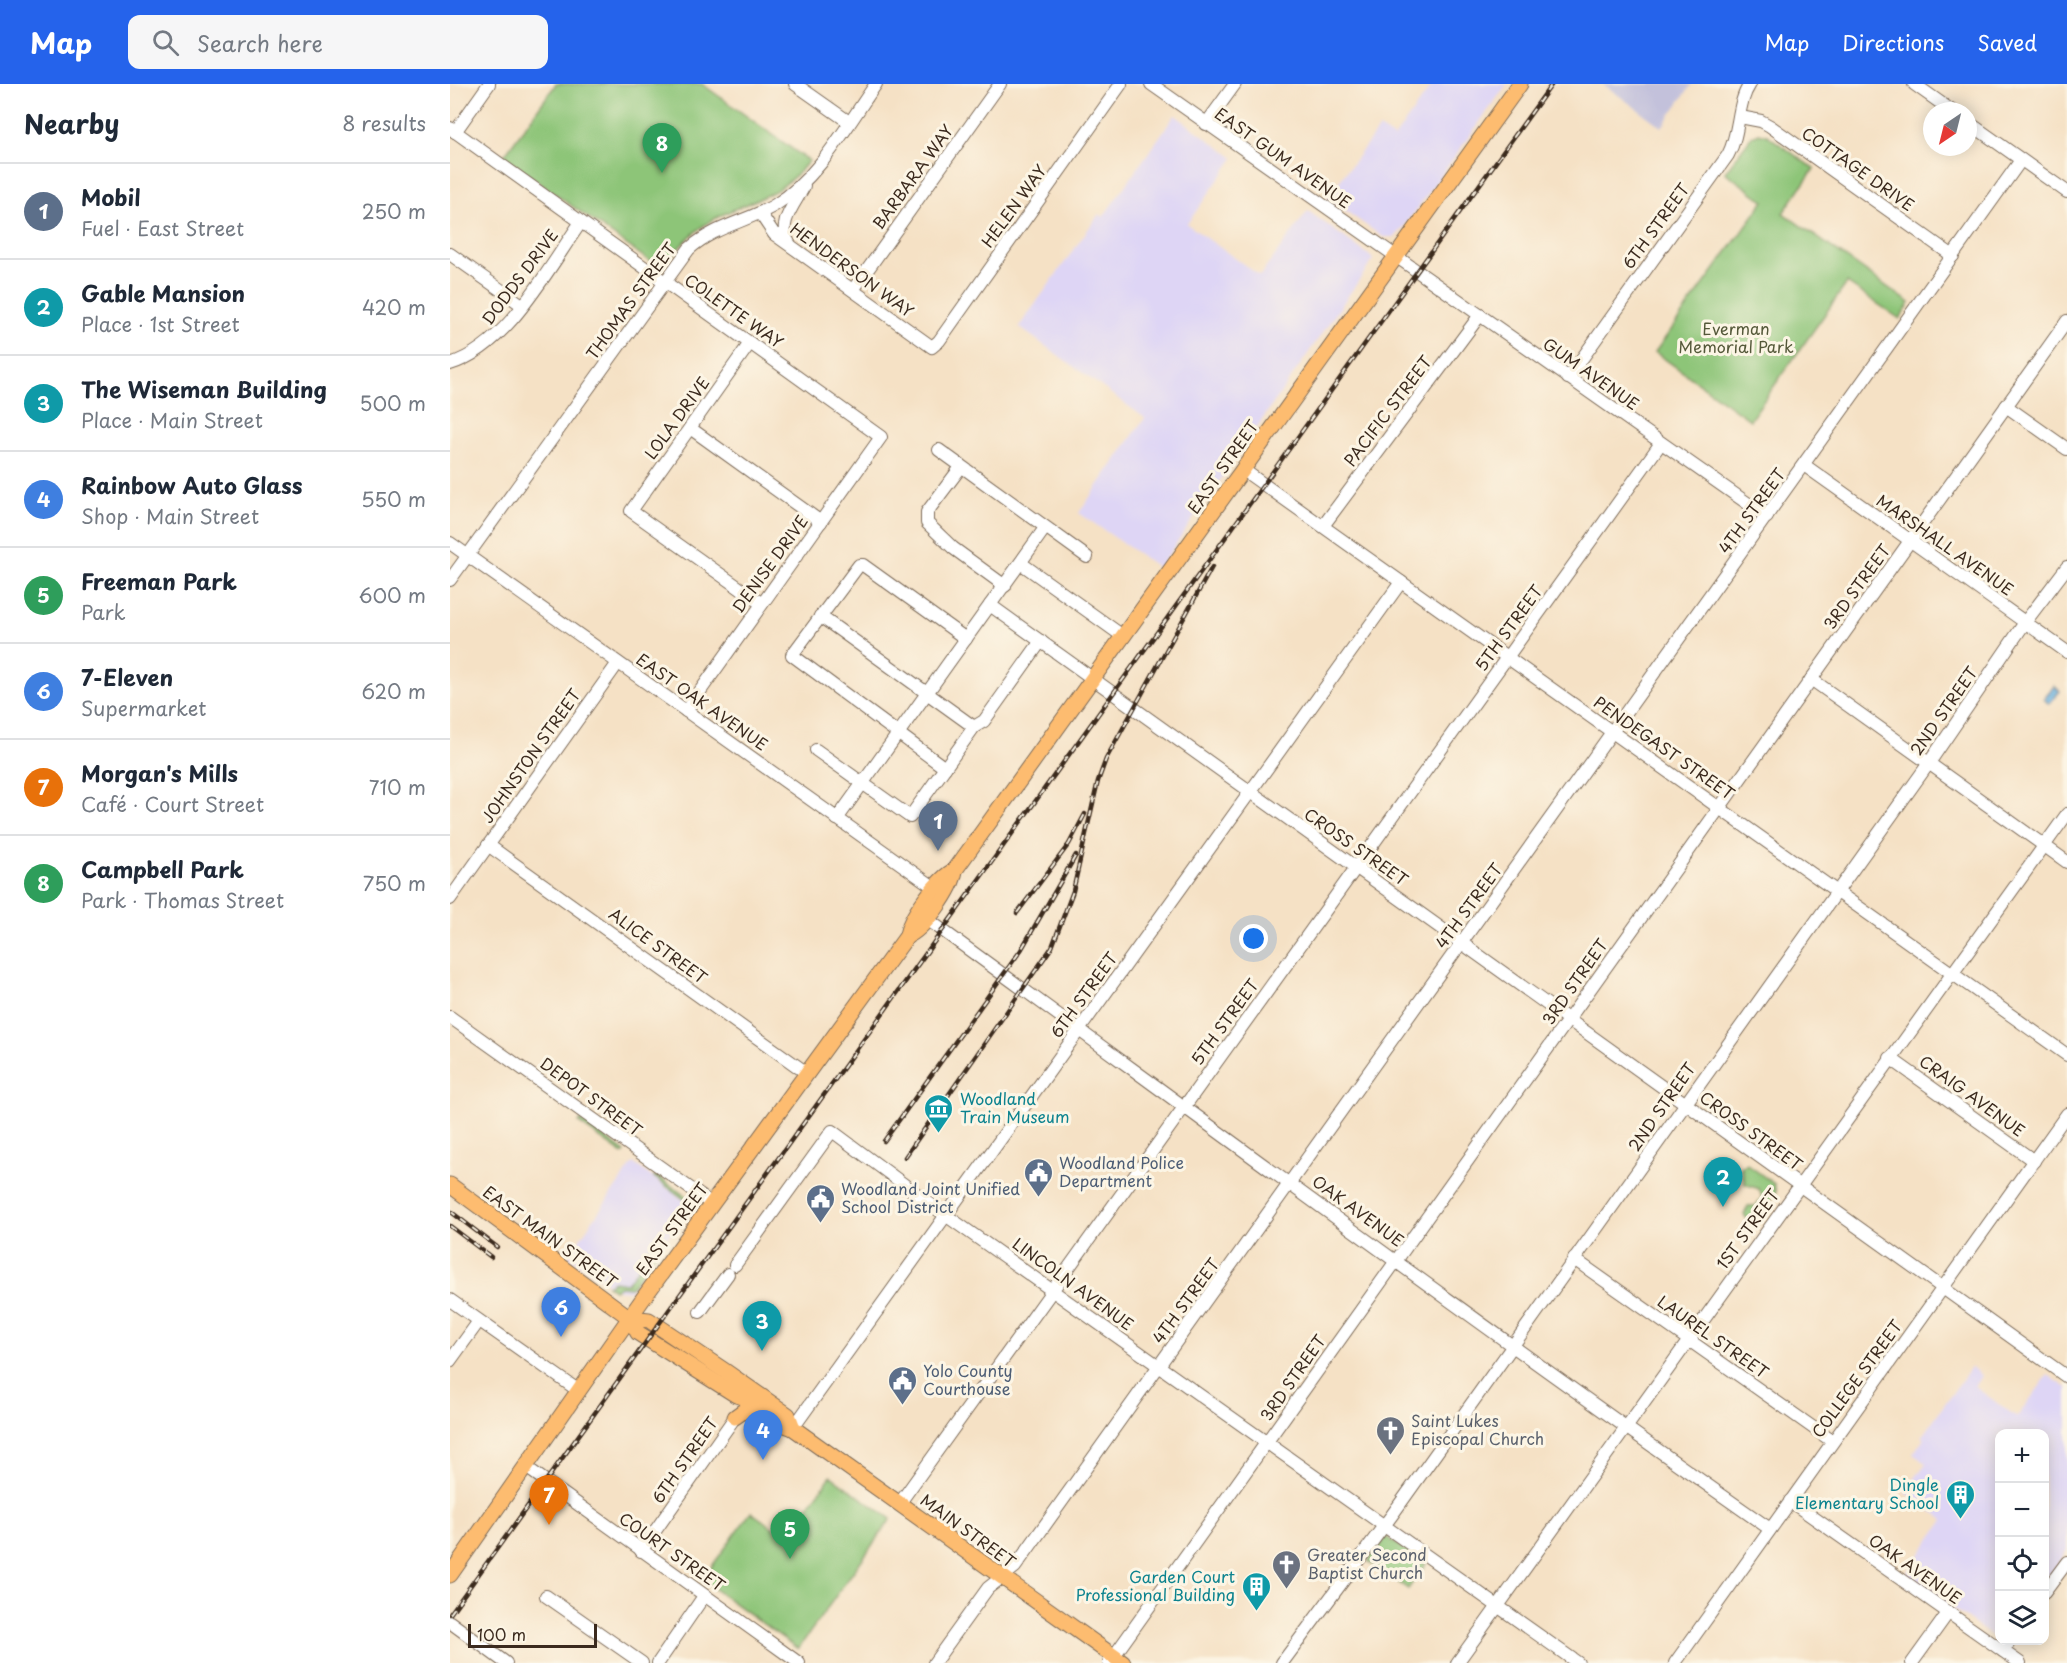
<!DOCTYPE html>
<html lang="en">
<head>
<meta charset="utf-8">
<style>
  body { margin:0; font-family:"Playpen Sans",sans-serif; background:#f6f6f7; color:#1f2937 }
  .controls { position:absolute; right:18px; bottom:18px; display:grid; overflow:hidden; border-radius:12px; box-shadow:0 3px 15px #0003 }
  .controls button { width:54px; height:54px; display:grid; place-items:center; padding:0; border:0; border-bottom:2px solid #e0e1e3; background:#fff; color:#1f2937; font:30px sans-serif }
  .compass { position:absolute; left:1473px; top:18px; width:54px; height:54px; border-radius:50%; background:#fff; box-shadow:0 3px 15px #0003; rotate:215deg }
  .scale { position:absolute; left:18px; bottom:15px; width:129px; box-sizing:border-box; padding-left:6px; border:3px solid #3b2a1e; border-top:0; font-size:16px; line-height:21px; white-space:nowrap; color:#3b2a1e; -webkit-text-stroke:4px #fcf5e5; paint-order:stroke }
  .you { position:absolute; left:804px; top:855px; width:21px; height:21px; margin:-15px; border:4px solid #fff; border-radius:50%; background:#1a73e8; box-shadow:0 0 0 9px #1a73e833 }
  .badge { display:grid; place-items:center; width:39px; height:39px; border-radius:50%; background:#2563eb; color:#fff; font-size:20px; font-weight:700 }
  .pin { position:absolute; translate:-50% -50px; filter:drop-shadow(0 2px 3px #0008) }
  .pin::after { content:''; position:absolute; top:32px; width:21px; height:18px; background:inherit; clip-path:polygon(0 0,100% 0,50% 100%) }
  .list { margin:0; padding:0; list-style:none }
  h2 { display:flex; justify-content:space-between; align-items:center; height:78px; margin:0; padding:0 24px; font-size:26px }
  h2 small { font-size:20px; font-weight:400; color:#747a83 }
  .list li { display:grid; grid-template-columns:39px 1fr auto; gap:18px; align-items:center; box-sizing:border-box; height:96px; padding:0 24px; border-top:2px solid #e0e1e3 }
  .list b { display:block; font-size:22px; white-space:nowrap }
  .list p { margin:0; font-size:20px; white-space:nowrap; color:#747a83 }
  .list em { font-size:20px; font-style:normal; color:#747a83 }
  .icon { flex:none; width:33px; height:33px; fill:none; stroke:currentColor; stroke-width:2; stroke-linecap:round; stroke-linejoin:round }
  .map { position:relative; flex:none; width:1617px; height:1579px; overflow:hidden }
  header { display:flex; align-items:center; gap:36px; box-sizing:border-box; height:84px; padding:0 30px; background:#2563eb; color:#fff }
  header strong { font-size:28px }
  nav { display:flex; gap:33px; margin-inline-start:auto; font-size:21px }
  .search { width:420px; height:54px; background:#f6f6f7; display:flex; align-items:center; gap:15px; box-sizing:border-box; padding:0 21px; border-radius:12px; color:#747a83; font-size:22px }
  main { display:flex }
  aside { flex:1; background:#fff }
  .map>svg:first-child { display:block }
  .built { fill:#ded5f5 }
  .industrial { fill:#c3c1db }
  .green { fill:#8dc578; stroke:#64784b; stroke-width:1.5 }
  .water { fill:#66aedd; stroke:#506c7e; stroke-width:1.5 }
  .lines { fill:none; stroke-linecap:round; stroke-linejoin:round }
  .minor-casing { stroke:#7c6a58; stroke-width:14 }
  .major-casing { stroke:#7c6a58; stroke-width:17 }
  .minor { stroke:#fff; stroke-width:12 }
  .major { stroke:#fdbc70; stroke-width:15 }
  .rail-casing { stroke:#3b2a1e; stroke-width:4.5 }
  .rail { stroke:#fcf5e5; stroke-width:2; stroke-dasharray:7; stroke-linecap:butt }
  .labels { text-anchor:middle; stroke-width:6; stroke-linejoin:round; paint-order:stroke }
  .street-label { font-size:16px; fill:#3b2a1e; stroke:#fcf5e5 }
  .park-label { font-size:16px; fill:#545839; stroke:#fcf5e5 }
  .culture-label { font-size:16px; fill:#0d838f; stroke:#fcf5e5; text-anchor:end }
  .service-label { font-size:16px; fill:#4e5e75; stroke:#fcf5e5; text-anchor:start }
  .worship-label { font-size:16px; fill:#5b616d; stroke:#fcf5e5; text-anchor:start }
</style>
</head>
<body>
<header>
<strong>Map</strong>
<div class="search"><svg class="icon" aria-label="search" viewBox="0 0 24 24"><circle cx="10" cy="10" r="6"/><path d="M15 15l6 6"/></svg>Search here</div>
<nav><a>Map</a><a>Directions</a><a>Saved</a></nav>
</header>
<main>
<aside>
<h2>Nearby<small>8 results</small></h2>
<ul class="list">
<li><span class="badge" style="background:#5c6f8a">1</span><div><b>Mobil</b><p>Fuel · East Street</p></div><em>250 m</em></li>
<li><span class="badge" style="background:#0f9aa8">2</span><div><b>Gable Mansion</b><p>Place · 1st Street</p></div><em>420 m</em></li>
<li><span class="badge" style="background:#0f9aa8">3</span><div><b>The Wiseman Building</b><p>Place · Main Street</p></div><em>500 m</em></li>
<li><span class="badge" style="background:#3f7fe0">4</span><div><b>Rainbow Auto Glass</b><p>Shop · Main Street</p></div><em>550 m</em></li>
<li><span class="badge" style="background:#2e9e5b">5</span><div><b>Freeman Park</b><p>Park</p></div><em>600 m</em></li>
<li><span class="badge" style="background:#3f7fe0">6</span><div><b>7-Eleven</b><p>Supermarket</p></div><em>620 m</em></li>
<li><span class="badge" style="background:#e8710a">7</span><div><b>Morgan's Mills</b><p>Café · Court Street</p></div><em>710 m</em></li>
<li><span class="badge" style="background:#2e9e5b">8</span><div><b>Campbell Park</b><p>Park · Thomas Street</p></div><em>750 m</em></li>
</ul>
</aside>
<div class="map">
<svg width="1617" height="1579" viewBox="0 0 1617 1579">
  <rect width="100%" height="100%" fill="#fcf5e5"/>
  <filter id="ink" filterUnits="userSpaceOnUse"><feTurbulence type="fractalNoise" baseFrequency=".0167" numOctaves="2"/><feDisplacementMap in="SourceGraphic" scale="12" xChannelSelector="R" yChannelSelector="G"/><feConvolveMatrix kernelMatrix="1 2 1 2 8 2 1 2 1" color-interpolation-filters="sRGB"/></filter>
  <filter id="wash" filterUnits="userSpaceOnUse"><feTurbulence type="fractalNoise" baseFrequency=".008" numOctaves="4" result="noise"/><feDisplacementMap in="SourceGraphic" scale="24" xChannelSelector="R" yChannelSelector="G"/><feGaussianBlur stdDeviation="1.35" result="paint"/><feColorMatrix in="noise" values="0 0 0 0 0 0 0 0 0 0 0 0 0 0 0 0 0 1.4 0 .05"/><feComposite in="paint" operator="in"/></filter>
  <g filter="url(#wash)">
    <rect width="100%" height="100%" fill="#f5e1c5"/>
    <g class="built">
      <polygon points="983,0 1057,0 953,144 944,153 933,153 877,114 929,44 944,54"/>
      <polygon points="725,31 784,74 737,140 810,192 858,127 920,172 923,176 709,484 629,429 695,334 569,243 649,130 653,133"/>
      <polygon points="183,1079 240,1121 180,1207 167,1206 118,1172"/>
      <polygon points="1521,1283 1532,1292 1525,1303 1567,1333 1598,1291 1617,1304 1617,1466 1595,1498 1594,1350 1550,1350 1550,1556 1552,1557 1550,1558 1455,1491 1494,1436 1455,1408 1476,1379 1463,1370 1474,1354 1472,1352"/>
    </g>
    <polygon class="industrial" points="1153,0 1242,0 1212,43"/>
    <g class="green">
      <path d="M 106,0 L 252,0 L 359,77 C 325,118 302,113 261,137 C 242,148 229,164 214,180 L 205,181 L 53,73 Z"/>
      <polygon points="1309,49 1317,51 1364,85 1333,129 1460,219 1450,235 1397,199 1300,336 1205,268 1314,117 1275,88 1302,52"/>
      <polygon points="131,1036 175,1068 173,1070 129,1039"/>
      <polygon points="1297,1080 1324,1100 1326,1108 1306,1137 1301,1139 1294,1131 1298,1122 1306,1122 1312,1113 1309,1105 1295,1100 1291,1083"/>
      <polygon points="206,1091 238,1114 241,1120 204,1093"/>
      <polygon points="197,1163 207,1169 181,1203 170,1202 164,1206 157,1201 164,1197 177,1199 201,1167"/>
      <polygon points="381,1392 441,1435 348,1565 252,1496 301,1428 336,1453"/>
      <polygon points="936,1453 976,1480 958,1505 918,1477"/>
    </g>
    <polygon class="water" points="1604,602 1610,607 1599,620 1594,615"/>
  </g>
  <g filter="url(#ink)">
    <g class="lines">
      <defs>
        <g id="minor">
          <polyline points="345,0 399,38"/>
          <polyline points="701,0 1317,433"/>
          <polyline points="1464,0 1502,27"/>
          <polyline points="1290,33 1311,37 1320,42 1503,172"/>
          <polyline points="1518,38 1617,108"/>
          <polyline points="756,40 785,0"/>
          <polyline points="0,44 431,353 236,627"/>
          <polyline points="5,48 39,0"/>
          <polyline points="310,129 324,150 482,263 489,257 671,0"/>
          <path d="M 339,159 C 326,140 345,120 354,102"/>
          <polyline points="0,170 72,221"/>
          <polyline points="403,206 550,0"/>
          <polyline points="300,259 181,427 312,520"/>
          <path d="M 0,280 C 57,263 97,186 131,138"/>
          <path d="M 1118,294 L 1278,71 C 1291,47 1286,21 1300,0"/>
          <polyline points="1556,322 1617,365"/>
          <polyline points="240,344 371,438"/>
          <polyline points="489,366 637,473"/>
          <polyline points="1354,381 1617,568"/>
          <polyline points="511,383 477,428 477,439 503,464 555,502"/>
          <polyline points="792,385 1617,971"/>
          <polyline points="873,442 1030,231"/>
          <polyline points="0,459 485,804"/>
          <polyline points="572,480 674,553"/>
          <path d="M 0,496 L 239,165 C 265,142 296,138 325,121 C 369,94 397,41 426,0"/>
          <polyline points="540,521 1617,1293"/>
          <polyline points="370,532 524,643"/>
          <polyline points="1361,595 1617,778"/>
          <polyline points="366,666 460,733 524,643 534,637 591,557"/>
          <polyline points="495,684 342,571 409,481 413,481 516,555"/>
          <polyline points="387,735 595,444"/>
          <polyline points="38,761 358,990"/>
          <polyline points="0,815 168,579"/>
          <path d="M 477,835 C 757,1039 1036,1246 1320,1445"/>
          <polyline points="0,933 262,1120"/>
          <polyline points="1440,974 1584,1077"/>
          <polyline points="1124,1175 1382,1357"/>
          <polyline points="285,1181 382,1047 487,1125 1128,1579"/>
          <polyline points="0,1216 129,1307"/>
          <polyline points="250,1228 278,1190"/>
          <polyline points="0,1277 29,1237"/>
          <polyline points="343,1344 951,498"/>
          <polyline points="76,1383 349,1579"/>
          <polyline points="1340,1417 1570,1579"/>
          <polyline points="449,1420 1211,359"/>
          <polyline points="191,1467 285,1333"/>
          <polyline points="1594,1509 1617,1478"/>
          <polyline points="96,1512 192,1579"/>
          <polyline points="0,1538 56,1579"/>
          <polyline points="1553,1567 1561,1556"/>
          <polyline points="208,1579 254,1512"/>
          <polyline points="484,1579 538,1504 565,1483 1571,76"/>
          <polyline points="659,1579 1617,237"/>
          <polyline points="832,1579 942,1431 1479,679 1576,537 1617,483"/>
          <polyline points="1007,1579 1617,730"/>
          <polyline points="1225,1579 1617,1030"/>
          <polyline points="1462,1579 1498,1529"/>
        </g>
        <g id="major">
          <path d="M 457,852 C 474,845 503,805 505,786"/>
          <path d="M 0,1101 L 180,1234 L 188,1249 L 286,1311 C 307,1314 321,1338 343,1344 L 673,1579"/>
          <polyline points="180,1234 199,1236 275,1287 338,1331 343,1344"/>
          <polyline points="285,1333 299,1323 306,1323"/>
          <path d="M 0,1491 L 192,1216 L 457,852 C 459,834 488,794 505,786 L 1070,0"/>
        </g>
      </defs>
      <use href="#minor" class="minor-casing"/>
      <use href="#major" class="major-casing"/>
      <use href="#minor" class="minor"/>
      <use href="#major" class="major"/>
      <defs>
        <g id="rail">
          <polyline points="567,829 619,760 635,730"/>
          <polyline points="434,1057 571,866 626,771"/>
          <polyline points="455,1073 602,863 623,807 648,697 656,675 762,483"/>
          <polyline points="0,1127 47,1163"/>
          <polyline points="0,1142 41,1173"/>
          <polyline points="0,1530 1102,0"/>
        </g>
      </defs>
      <use href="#rail" class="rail-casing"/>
      <use href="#rail" class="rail"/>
    </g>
  </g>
  <defs>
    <symbol id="museum-pin" viewBox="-11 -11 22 30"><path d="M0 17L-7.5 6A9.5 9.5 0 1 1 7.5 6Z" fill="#0f9aa8" stroke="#fcf5e5"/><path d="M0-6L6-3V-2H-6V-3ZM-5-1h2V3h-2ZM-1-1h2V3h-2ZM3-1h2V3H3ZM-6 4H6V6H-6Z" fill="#fff"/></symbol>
    <symbol id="civic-pin" viewBox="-11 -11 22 30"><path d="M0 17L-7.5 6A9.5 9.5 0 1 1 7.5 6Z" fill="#5c6f8a" stroke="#fcf5e5"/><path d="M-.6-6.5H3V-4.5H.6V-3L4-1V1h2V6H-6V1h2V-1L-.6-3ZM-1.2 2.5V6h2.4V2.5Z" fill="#fff"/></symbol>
    <symbol id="church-pin" viewBox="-11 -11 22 30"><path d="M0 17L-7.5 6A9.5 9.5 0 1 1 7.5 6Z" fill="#6b7280" stroke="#fcf5e5"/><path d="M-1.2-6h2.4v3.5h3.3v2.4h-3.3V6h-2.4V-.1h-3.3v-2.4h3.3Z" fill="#fff"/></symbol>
    <symbol id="building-pin" viewBox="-11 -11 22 30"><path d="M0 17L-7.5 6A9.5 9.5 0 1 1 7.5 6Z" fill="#0f9aa8" stroke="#fcf5e5"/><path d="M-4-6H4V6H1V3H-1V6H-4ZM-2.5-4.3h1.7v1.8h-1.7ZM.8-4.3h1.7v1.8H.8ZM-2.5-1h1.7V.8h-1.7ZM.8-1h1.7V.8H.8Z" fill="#fff"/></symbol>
  </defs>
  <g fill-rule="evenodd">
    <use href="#museum-pin" x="472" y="1008" width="33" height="45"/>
    <use href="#civic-pin" x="572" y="1072" width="33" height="45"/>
    <use href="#civic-pin" x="354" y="1098" width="33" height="45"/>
    <use href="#civic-pin" x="436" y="1280" width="33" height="45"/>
    <use href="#church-pin" x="924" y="1330" width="33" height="45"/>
    <use href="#building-pin" x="1494" y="1394" width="33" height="45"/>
    <use href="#church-pin" x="820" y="1464" width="33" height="45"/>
    <use href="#building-pin" x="790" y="1486" width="33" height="45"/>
  </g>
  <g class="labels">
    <g class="street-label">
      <text transform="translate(833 74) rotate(35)" y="6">EAST GUM AVENUE</text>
      <text transform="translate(1408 85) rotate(35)" y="6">COTTAGE DRIVE</text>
      <text transform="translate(463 93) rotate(-54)" y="6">BARBARA WAY</text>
      <text transform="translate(564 122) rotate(-54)" y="6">HELEN WAY</text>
      <text transform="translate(1206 142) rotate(-54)" y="6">6TH STREET</text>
      <text transform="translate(402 186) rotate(36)" y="6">HENDERSON WAY</text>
      <text transform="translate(70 193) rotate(-53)" y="6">DODDS DRIVE</text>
      <text transform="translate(181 217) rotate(-54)" y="6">THOMAS STREET</text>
      <text transform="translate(284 227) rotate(35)" y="6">COLETTE WAY</text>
      <text transform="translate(1141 290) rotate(35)" y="6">GUM AVENUE</text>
      <text transform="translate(938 327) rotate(-53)" y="6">PACIFIC STREET</text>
      <text transform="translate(227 334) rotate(-54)" y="6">LOLA DRIVE</text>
      <text transform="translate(773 383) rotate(-55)" y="6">EAST STREET</text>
      <text transform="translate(1302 427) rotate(-54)" y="6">4TH STREET</text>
      <text transform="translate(1495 461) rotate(35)" y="6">MARSHALL AVENUE</text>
      <text transform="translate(320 480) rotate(-54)" y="6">DENISE DRIVE</text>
      <text transform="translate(1407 503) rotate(-54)" y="6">3RD STREET</text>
      <text transform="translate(1059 544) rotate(-54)" y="6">5TH STREET</text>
      <text transform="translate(252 618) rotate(35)" y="6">EAST OAK AVENUE</text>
      <text transform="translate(1494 627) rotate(-55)" y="6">2ND STREET</text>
      <text transform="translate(1214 664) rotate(35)" y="6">PENDEGAST STREET</text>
      <text transform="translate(81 672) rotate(-55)" y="6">JOHNSTON STREET</text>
      <text transform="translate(906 763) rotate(35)" y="6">CROSS STREET</text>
      <text transform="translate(1019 822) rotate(-54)" y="6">4TH STREET</text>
      <text transform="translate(208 862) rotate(36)" y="6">ALICE STREET</text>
      <text transform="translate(1125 898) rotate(-55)" y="6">3RD STREET</text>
      <text transform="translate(634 911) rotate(-54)" y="6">6TH STREET</text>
      <text transform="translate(775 938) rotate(-54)" y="6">5TH STREET</text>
      <text transform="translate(1522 1012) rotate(36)" y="6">CRAIG AVENUE</text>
      <text transform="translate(141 1013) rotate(36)" y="6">DEPOT STREET</text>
      <text transform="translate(1212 1023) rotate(-55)" y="6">2ND STREET</text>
      <text transform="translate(1301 1047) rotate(36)" y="6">CROSS STREET</text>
      <text transform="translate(908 1127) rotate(36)" y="6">OAK AVENUE</text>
      <text transform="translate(222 1145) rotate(-54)" y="6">EAST STREET</text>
      <text transform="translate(1298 1145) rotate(-54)" y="6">1ST STREET</text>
      <text transform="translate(100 1153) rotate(36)" y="6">EAST MAIN STREET</text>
      <text transform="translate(623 1200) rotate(36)" y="6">LINCOLN AVENUE</text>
      <text transform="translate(736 1217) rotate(-54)" y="6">4TH STREET</text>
      <text transform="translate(1263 1253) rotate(35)" y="6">LAUREL STREET</text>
      <text transform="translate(843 1294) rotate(-55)" y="6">3RD STREET</text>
      <text transform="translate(1407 1295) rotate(-54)" y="6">COLLEGE STREET</text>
      <text transform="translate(235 1376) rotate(-55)" y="6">6TH STREET</text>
      <text transform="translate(518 1447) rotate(36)" y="6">MAIN STREET</text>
      <text transform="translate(222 1468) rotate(35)" y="6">COURT STREET</text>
      <text transform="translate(1465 1485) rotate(35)" y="6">OAK AVENUE</text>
    </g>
    <g class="park-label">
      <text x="1286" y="251">Everman<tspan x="1286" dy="18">Memorial Park</tspan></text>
    </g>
    <g class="culture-label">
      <text x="510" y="1021" text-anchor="start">Woodland<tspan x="510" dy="18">Train Museum</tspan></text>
      <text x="1489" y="1407">Dingle<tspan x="1489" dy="18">Elementary School</tspan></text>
      <text x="785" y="1499">Garden Court<tspan x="785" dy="18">Professional Building</tspan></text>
    </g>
    <g class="service-label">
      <text x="609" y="1085">Woodland Police<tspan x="609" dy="18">Department</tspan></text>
      <text x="391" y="1111">Woodland Joint Unified<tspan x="391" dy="18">School District</tspan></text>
      <text x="473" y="1293">Yolo County<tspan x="473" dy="18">Courthouse</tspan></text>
    </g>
    <g class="worship-label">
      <text x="961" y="1343">Saint Lukes<tspan x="961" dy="18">Episcopal Church</tspan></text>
      <text x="857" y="1477">Greater Second<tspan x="857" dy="18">Baptist Church</tspan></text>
    </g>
  </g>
</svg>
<div class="controls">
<button>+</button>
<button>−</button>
<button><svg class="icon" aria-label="locate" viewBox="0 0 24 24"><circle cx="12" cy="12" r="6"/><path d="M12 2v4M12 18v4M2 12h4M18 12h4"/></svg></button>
<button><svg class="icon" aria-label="layers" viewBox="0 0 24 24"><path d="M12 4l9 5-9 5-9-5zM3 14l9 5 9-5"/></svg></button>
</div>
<svg class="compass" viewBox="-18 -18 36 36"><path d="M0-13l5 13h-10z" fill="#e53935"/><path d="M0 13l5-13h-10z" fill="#747a83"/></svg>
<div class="scale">100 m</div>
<div class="you"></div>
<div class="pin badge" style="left:488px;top:767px;background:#5c6f8a">1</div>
<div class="pin badge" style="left:1273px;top:1123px;background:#0f9aa8">2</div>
<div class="pin badge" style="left:312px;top:1267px;background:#0f9aa8">3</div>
<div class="pin badge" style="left:313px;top:1376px;background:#3f7fe0">4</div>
<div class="pin badge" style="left:340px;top:1475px;background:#2e9e5b">5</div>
<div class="pin badge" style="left:111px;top:1253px;background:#3f7fe0">6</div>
<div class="pin badge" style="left:99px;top:1441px;background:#e8710a">7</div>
<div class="pin badge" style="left:212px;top:89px;background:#2e9e5b">8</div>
</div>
</main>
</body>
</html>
